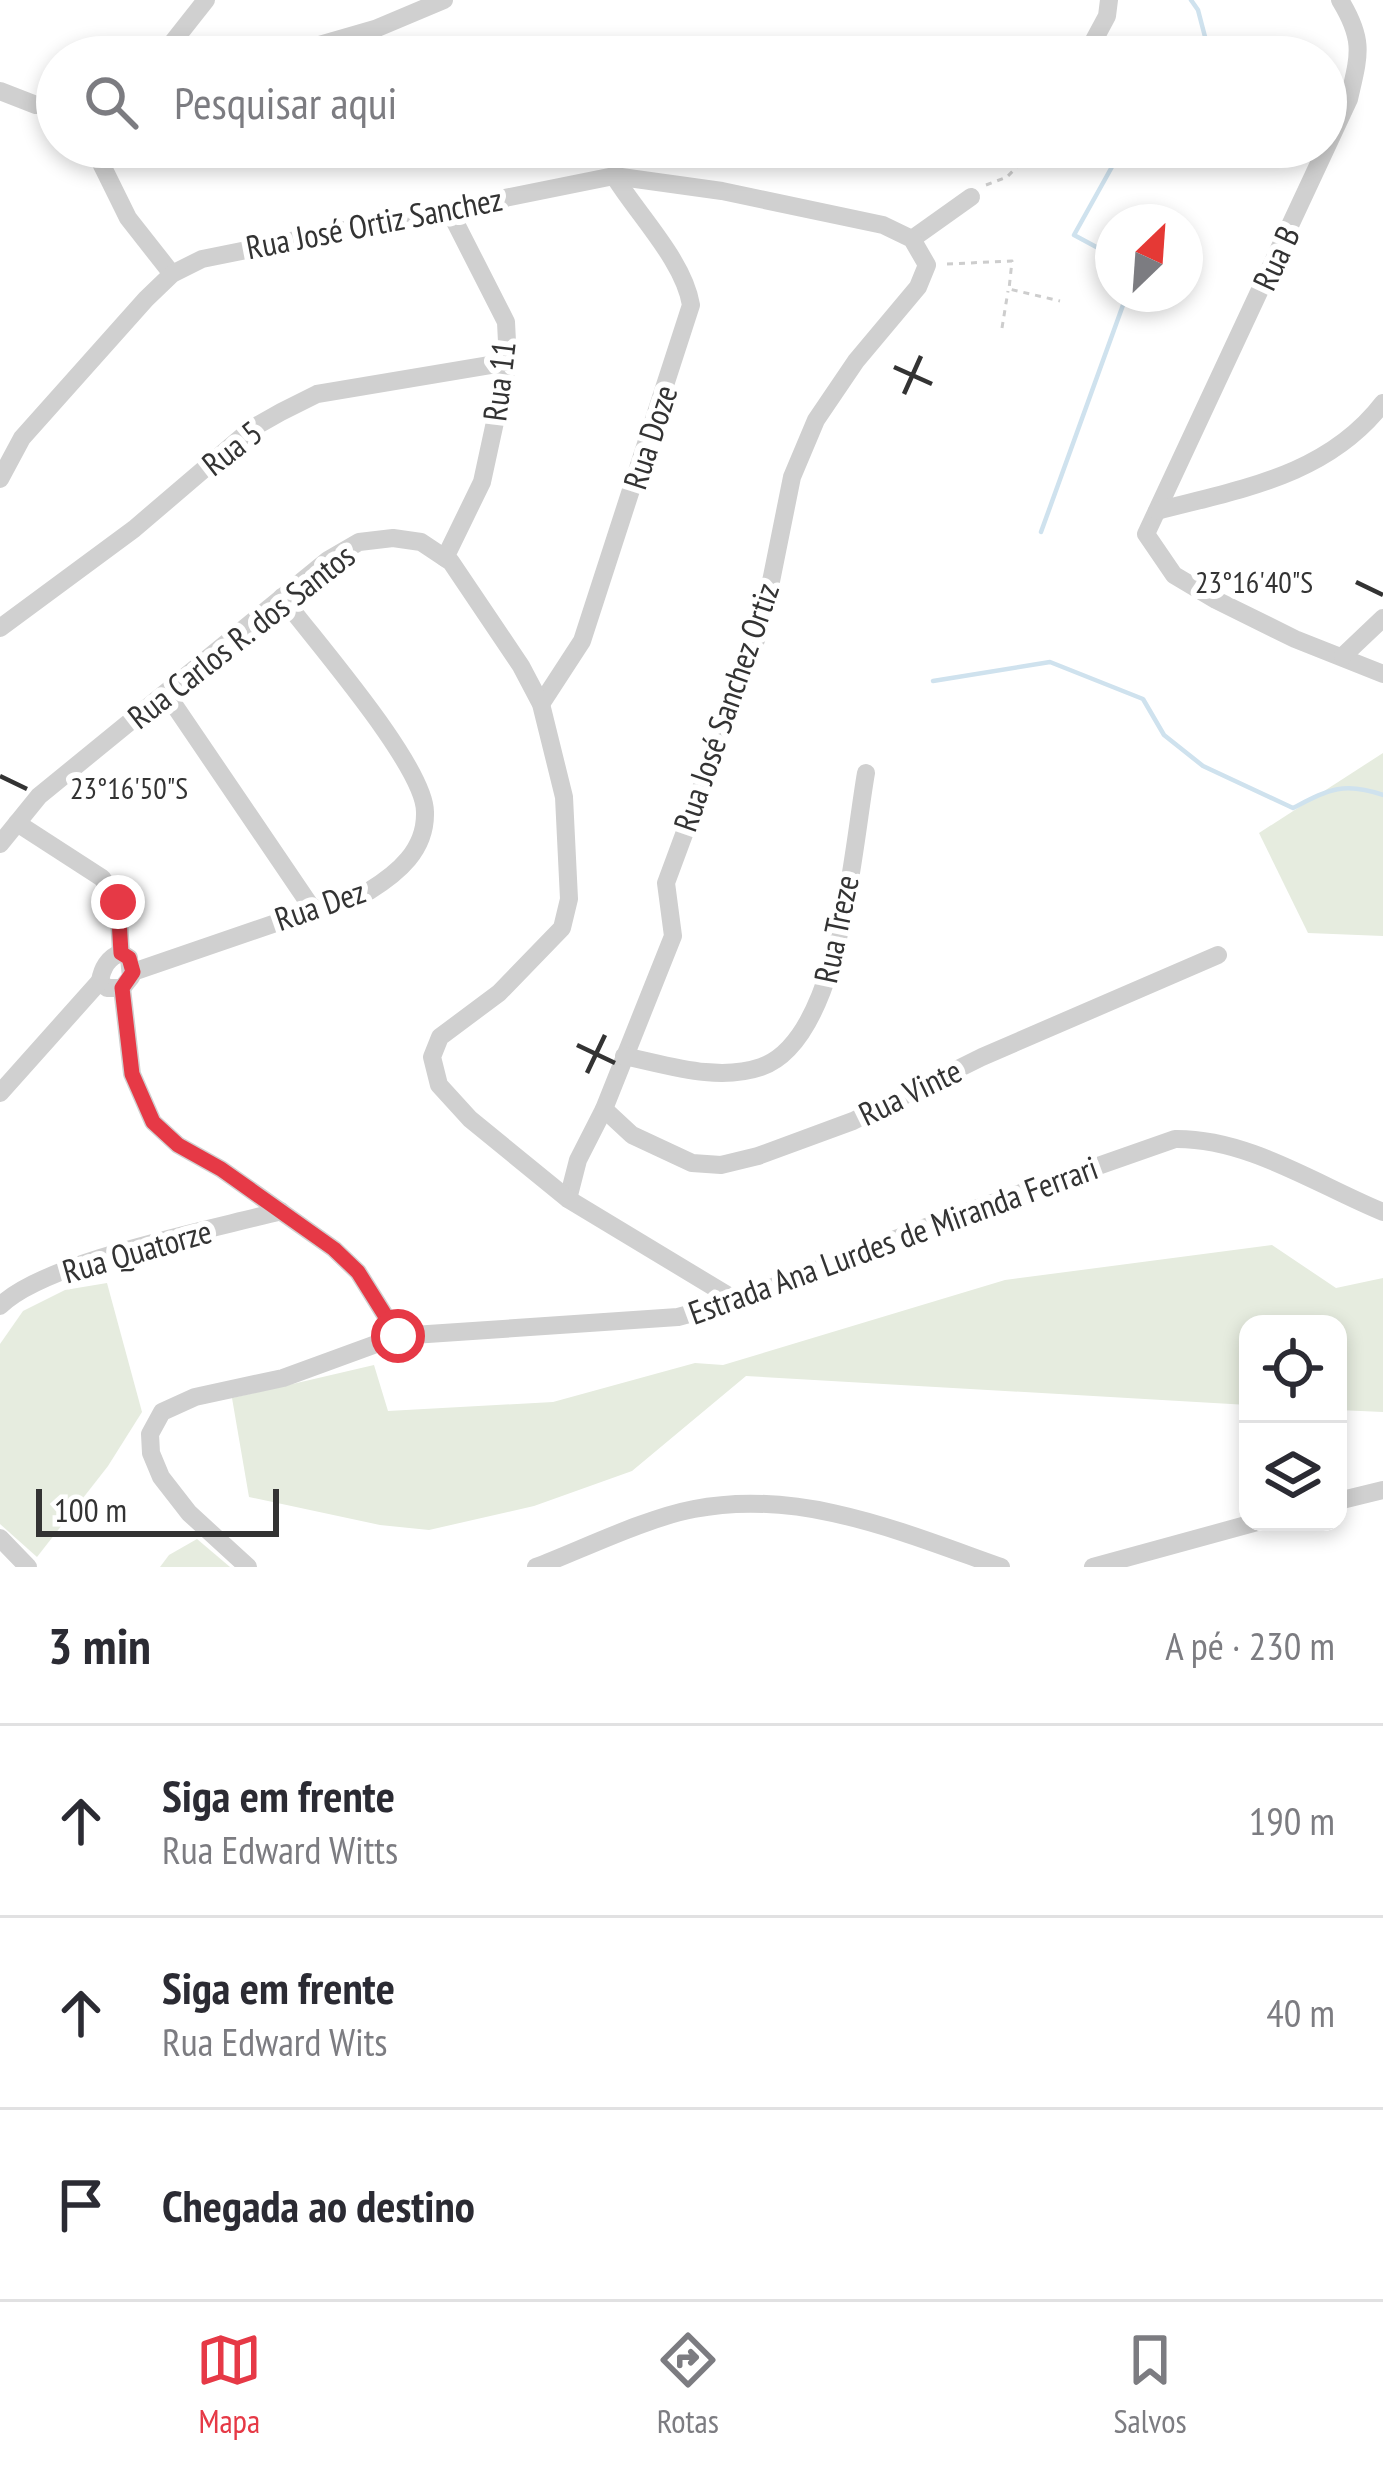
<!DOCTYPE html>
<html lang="pt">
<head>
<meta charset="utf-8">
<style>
  body { margin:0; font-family:"PT Sans Narrow",sans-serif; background:#f7f7f7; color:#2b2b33 }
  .controls { position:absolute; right:36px; bottom:36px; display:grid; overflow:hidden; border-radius:24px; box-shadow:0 6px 18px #0003 }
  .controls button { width:108px; height:108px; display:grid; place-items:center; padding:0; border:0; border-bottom:3px solid #e1e1e2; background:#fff; color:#2b2b33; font:60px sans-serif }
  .compass { position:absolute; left:1095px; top:204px; width:108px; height:108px; border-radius:50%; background:#fff; box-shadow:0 6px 18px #0003; rotate:25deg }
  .scale { position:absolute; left:36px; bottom:30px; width:243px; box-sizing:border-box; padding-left:12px; border:6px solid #333; border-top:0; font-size:33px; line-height:42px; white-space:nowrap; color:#333; -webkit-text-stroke:9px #fff; paint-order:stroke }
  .stop { position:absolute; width:36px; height:36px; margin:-27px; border:9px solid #e63946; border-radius:50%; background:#fff }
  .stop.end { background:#e63946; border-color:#fff; box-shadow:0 3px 12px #0008 }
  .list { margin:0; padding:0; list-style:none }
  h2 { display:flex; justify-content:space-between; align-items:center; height:156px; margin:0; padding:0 48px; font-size:51px }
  h2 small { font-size:39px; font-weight:400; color:#7c7c81 }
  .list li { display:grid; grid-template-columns:78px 1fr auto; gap:36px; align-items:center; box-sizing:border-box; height:192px; padding:0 48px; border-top:3px solid #e1e1e2 }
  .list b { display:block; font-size:45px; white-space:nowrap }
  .list p { margin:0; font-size:39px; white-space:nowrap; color:#7c7c81 }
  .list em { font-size:39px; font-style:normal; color:#7c7c81 }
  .icon { flex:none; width:66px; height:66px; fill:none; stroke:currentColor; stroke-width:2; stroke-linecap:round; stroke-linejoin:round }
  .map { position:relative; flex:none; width:1383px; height:1567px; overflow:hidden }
  .search { position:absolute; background:#fff; box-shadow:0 6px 18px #0003; left:36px; right:36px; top:36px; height:132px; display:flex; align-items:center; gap:30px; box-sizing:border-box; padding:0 42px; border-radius:66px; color:#7c7c81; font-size:45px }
  .sheet { height:732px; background:#fff }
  nav { display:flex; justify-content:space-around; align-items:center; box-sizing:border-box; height:168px; border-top:3px solid #e1e1e2; background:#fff; font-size:33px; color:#7c7c81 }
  nav a { display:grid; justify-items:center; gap:6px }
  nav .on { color:#e63946 }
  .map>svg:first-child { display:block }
  .green { fill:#e6ecdf }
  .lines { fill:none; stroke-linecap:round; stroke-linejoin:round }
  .stream { stroke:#cfe2ee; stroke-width:4.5 }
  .path { stroke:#cdcdcd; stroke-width:3; stroke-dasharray:6 6; stroke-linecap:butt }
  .minor { stroke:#d0d0d0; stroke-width:18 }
  .route { stroke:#e63946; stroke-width:15 }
  .ticks { fill:none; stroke:#333; stroke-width:4.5 }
  .labels { text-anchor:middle; stroke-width:12; stroke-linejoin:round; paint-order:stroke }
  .street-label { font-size:33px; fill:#333; stroke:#fff }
  .ticks-label { font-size:30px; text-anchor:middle; fill:#333; stroke:#fff; stroke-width:12; stroke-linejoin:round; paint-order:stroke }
</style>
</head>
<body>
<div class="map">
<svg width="1383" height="1567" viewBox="0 0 1383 1567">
  <rect width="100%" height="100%" fill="#fff"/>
  <g class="green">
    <polygon points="1383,753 1383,936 1308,933 1259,833"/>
    <polygon points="1272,1245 1336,1288 1383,1278 1383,1412 1338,1410 1338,1324 1248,1324 1248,1405 746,1376 632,1471 534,1506 429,1530 380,1525 249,1497 232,1398 374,1365 388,1411 553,1402 695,1363 723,1365 1005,1280"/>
    <polygon points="107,1283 142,1412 108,1466 37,1557 0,1524 0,1344 23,1311 65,1290"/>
    <polygon points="197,1539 230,1567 160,1567 169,1555"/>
  </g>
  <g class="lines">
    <g class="stream">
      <polyline points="1191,0 1198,10 1209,52 1195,57"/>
      <polyline points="1113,256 1074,235 1123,147"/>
      <polyline points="1041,532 1127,294"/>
      <path d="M 933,681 L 1050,662 L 1143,699 L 1164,735 L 1203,766 L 1293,808 C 1328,790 1343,781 1383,795"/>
    </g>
    <g class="path">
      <polyline points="986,185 1007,177 1036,147"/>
      <polyline points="947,264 1012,261 1009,289 1060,301"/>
      <polyline points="1002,328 1008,291"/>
    </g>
    <g class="minor">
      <path d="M 1340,0 C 1365,41 1359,55 1349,99 L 1146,534 L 1174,575 L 1216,600 L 1295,639 L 1383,674"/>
      <polyline points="161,57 206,0"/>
      <polyline points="278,57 375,29 444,0"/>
      <polyline points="1085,57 1107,16 1109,0"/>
      <polyline points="0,91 36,105 57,105"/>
      <polyline points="93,147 128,218 172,274"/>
      <polyline points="912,239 971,197"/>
      <polyline points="0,479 22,438 146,299 172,274 202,259 614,176 722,191 883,225 912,239 927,265 918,287 856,361 816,420 792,477 763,621 666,883 673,936 604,1109 578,1160 568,1199"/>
      <path d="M 1157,511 C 1240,489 1327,476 1383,403"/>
      <polyline points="445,558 482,482 508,362 506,322 448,208"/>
      <polyline points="0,628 134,529 251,429 281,412 317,394 508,362"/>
      <polyline points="1343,656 1383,618"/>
      <polyline points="166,693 312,908"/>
      <path d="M 541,704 L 582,641 L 691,305 C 684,261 638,215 614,176"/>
      <polyline points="17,823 102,878 118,902 121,953"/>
      <polyline points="0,844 39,796 328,560 359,542 393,538 421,542 451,562 521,666 541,704 564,797 569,899 562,928 499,993 440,1037 432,1057 439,1085 470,1119 568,1199 737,1301"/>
      <path d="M 121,953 L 129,958 L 131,977 L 122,988 L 107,988 L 100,981 C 102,969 108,957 121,953 Z"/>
      <path d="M 133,972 L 369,891 C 398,873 426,850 425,812 C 425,766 314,640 282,597"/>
      <polyline points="122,988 132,1074 153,1122 178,1145 221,1169 334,1249 358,1272 398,1336"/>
      <path d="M 624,1056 C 668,1065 717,1082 761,1067 C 840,1040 853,846 866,773"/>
      <polyline points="0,1093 100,981"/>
      <polyline points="604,1109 632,1135 692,1163 721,1165 758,1156 853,1121 982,1057 1218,955"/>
      <path d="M 0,1306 C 45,1261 214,1229 281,1211"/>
      <polyline points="1338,1501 1383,1490"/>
      <polyline points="0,1538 28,1567"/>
      <path d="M 248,1567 L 189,1513 L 161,1477 L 151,1453 L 150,1434 L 162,1412 L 195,1397 L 283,1378 L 398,1336 L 678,1317 L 737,1301 L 947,1219 L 1175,1139 C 1248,1138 1317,1185 1383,1212"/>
      <path d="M 536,1567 C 583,1549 646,1518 694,1509 C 800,1488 902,1532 1001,1567"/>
      <polyline points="1093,1567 1257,1522"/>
    </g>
  </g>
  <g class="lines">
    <polyline class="route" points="118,902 121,953 129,958 133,972 122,988 132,1074 153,1122 178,1145 221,1169 334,1249 358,1272 398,1336"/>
  </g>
  <path class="ticks" d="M 894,367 L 932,384M 904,394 L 921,356M 1356,582 L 1383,595M 0,776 L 27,789M 577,1045 L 615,1063M 587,1073 L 605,1035"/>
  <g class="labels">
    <g class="street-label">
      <text transform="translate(374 223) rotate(-11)" y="12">Rua José Ortiz Sanchez</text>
      <text transform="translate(1276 258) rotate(-65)" y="12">Rua B</text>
      <text transform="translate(499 381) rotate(-83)" y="12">Rua 11</text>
      <text transform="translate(650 437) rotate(-72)" y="12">Rua Doze</text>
      <text transform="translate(232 448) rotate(-38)" y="12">Rua 5</text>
      <text transform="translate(241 636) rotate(-38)" y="12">Rua Carlos R. dos Santos</text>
      <text transform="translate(726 707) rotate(-71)" y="12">Rua José Sanchez Ortiz</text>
      <text transform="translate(320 905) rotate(-19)" y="12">Rua Dez</text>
      <text transform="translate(836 929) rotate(-78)" y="12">Rua Treze</text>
      <text transform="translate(910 1092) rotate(-26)" y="12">Rua Vinte</text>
      <text transform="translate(893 1240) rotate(-20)" y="12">Estrada Ana Lurdes de Miranda Ferrari</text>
      <text transform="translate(137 1251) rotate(-16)" y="12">Rua Quatorze</text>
    </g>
  </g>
  <g class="ticks-label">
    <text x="1254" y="593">23°16'40"S</text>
    <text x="129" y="799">23°16'50"S</text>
  </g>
</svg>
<div class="controls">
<button><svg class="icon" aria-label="locate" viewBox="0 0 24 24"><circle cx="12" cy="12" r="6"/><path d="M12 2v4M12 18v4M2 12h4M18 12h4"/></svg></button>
<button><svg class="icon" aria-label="layers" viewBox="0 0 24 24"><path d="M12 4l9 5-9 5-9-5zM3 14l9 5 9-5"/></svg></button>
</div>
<svg class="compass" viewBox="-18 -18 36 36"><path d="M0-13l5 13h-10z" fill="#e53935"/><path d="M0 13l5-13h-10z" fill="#7c7c81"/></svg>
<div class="scale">100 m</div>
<div class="stop" style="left:398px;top:1336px"></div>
<div class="stop end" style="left:118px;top:902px"></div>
<div class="search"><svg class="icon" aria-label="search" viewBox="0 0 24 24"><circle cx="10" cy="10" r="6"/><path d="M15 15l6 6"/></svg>Pesquisar aqui</div>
</div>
<section class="sheet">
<h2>3 min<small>A pé · 230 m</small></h2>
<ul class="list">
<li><svg class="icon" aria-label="ahead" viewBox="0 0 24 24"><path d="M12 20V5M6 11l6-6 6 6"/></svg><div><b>Siga em frente</b><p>Rua Edward Witts</p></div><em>190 m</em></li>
<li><svg class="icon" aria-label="ahead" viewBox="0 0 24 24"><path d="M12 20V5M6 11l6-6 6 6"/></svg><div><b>Siga em frente</b><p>Rua Edward Wits</p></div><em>40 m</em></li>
<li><svg class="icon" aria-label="arrive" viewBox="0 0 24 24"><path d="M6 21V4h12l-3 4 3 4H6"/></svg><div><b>Chegada ao destino</b></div></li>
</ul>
</section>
<nav>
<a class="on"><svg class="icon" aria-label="map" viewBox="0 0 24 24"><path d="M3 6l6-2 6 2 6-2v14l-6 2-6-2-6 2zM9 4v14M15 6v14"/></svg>Mapa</a>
<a><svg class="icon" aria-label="directions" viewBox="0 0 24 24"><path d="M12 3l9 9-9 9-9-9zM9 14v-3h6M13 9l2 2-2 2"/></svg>Rotas</a>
<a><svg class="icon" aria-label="saved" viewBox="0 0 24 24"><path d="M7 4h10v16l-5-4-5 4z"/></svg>Salvos</a>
</nav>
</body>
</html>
